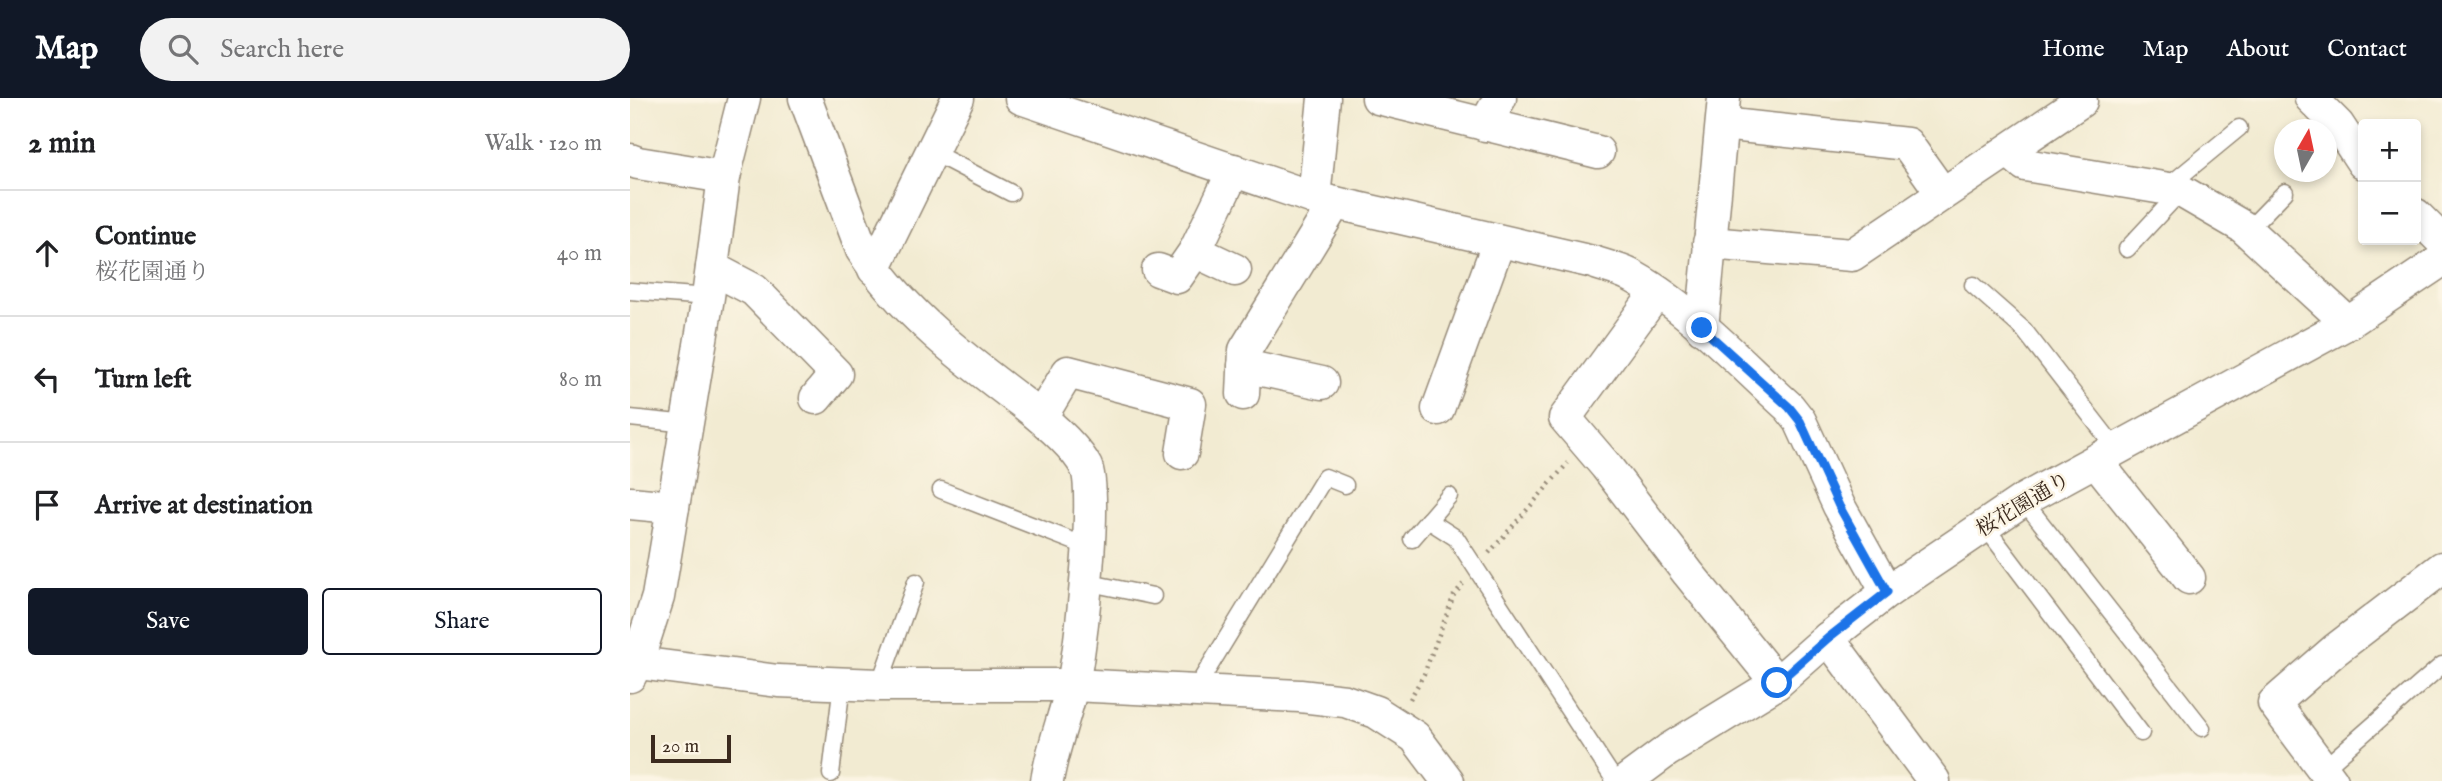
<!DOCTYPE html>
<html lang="en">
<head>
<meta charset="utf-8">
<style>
  body { margin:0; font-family:"IM FELL English","Noto Serif JP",serif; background:#f2f2f2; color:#202124 }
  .controls { position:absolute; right:21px; top:21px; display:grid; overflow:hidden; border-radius:7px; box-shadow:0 4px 10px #0003 }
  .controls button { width:63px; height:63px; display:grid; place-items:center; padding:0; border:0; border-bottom:2px solid #e0e0e0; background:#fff; color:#202124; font:35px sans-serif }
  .compass { position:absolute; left:1644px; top:21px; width:63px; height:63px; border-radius:50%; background:#fff; box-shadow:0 4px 10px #0003; rotate:9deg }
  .scale { position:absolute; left:21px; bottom:18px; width:80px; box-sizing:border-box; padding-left:7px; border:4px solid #3b2a1e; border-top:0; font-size:19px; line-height:24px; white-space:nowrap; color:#3b2a1e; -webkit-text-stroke:5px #fcf5e5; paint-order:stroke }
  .stop { position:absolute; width:21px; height:21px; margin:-16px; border:5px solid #1a73e8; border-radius:50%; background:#fff }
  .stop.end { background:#1a73e8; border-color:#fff; box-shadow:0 2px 7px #0008 }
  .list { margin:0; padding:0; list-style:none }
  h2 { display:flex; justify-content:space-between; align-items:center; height:91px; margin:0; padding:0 28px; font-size:30px }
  h2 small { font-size:23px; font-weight:400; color:#757577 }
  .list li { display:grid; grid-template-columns:46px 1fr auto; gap:21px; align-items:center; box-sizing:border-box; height:126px; padding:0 28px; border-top:2px solid #e0e0e0 }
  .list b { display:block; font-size:26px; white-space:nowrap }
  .list p { margin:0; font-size:23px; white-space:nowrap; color:#757577 }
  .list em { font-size:23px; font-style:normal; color:#757577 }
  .actions { display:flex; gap:14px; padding:21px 28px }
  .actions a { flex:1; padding:16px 0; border:2px solid #111827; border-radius:7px; text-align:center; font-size:24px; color:#111827 }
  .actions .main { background:#111827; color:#fff }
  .icon { flex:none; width:38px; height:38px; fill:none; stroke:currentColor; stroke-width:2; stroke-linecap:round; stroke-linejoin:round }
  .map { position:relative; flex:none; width:1812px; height:683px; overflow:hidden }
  header { display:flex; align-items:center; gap:42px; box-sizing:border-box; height:98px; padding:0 35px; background:#111827; color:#fff }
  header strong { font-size:33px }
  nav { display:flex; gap:38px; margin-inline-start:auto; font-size:24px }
  .search { width:490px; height:63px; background:#f2f2f2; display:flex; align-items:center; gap:18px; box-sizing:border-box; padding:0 24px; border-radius:38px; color:#757577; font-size:26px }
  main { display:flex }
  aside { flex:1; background:#fff }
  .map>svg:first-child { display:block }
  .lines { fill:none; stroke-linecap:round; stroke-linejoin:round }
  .lane-casing { stroke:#968a78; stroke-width:19 }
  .street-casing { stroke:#968a78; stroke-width:35 }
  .path { stroke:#968a78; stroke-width:4.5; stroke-dasharray:2 5; stroke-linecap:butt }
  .lane { stroke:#fff; stroke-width:16 }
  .street { stroke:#fff; stroke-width:32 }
  .route { stroke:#1a73e8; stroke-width:9 }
  .labels { text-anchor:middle; stroke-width:5; stroke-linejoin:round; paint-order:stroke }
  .street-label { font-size:21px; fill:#3b2a1e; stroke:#fcf5e5 }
</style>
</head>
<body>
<header>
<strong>Map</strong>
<div class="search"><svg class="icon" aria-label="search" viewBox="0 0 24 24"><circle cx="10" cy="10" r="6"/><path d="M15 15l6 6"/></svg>Search here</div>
<nav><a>Home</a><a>Map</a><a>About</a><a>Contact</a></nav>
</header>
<main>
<aside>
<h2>2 min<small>Walk · 120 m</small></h2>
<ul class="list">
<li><svg class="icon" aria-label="ahead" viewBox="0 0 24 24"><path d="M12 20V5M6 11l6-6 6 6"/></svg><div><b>Continue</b><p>桜花園通り</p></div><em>40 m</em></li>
<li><svg class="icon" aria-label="left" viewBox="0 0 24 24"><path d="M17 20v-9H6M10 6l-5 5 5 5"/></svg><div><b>Turn left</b></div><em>80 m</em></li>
<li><svg class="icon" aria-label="arrive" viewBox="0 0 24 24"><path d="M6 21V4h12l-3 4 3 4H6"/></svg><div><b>Arrive at destination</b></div></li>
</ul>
<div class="actions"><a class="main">Save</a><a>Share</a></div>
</aside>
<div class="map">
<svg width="1812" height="683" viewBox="0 0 1812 683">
  <rect width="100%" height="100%" fill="#fcf5e5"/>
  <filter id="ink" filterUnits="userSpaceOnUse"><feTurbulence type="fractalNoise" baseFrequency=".0143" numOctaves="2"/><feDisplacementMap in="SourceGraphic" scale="14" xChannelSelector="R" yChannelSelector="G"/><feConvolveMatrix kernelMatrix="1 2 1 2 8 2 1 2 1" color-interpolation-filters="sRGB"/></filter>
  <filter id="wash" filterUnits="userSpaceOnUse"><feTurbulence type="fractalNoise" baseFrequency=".00686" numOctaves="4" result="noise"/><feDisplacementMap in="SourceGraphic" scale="28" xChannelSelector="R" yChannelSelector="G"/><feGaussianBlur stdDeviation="1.57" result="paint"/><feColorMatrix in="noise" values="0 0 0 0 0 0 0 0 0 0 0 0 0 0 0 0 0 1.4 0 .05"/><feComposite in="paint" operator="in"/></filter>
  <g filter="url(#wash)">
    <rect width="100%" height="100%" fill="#f2ebd2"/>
  </g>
  <g filter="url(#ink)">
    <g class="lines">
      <defs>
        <g id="lane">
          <polyline points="302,54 381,95"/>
          <polyline points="1536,90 1609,30"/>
          <polyline points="1617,133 1655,94"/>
          <polyline points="1497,151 1551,93"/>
          <polyline points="1343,187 1394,232 1487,352"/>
          <polyline points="0,193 78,199"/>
          <polyline points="0,320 58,326"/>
          <polyline points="311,392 458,449"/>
          <polyline points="1393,402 1572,630"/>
          <polyline points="798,422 826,440 985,683"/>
          <polyline points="1354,427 1511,635"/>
          <polyline points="782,441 819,398"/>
          <polyline points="455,484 523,498"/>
          <polyline points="249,587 286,484"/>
          <polyline points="565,592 695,379 715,387"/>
          <polyline points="1693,671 1812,567"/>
          <polyline points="201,676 212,586"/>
        </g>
        <g id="street">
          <path d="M 175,0 L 232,152 C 273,215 333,260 393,305 C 412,320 445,347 456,369 C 468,394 451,542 445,575 C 438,611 423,646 417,683"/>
          <path d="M 391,0 L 684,100 L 963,164 C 974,168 987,171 998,176 C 1056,206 1111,266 1159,309 L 1170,323 L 1209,408 L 1257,494"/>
          <polyline points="748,0 968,54"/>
          <polyline points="1681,0 1708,27 1733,65"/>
          <polyline points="1092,26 1277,46 1312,95"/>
          <polyline points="855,27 870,0"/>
          <polyline points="1378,53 1395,67 1551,93 1613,129 1718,225"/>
          <polyline points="0,62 8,65 94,79"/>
          <polyline points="604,72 565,153 605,172"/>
          <polyline points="684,100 694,0"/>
          <polyline points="1786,117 1812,143"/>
          <polyline points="1079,145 1222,157 1451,3 1449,0"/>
          <polyline points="82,170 124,192 206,276 186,300"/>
          <polyline points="244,171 328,0"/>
          <polyline points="528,172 547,179 565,153"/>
          <polyline points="1027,194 935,320 976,368 1058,475 1147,585"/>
          <polyline points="1072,230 1094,0"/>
          <polyline points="614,268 692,285"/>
          <polyline points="613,296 615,252 705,105"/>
          <polyline points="808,311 869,143"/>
          <polyline points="411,319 438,274 560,306 552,355"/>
          <polyline points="1466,363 1559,480"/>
          <polyline points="0,405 43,409"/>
          <polyline points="1198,540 1304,683"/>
          <polyline points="0,564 148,583 249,587 442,587 670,598 715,603 746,614 785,639 818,683"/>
          <polyline points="0,578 7,564 28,499 78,199 94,79 114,0"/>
          <polyline points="996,683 1038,652 1147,585 1198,540 1257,494 1393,402 1718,225 1812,162"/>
          <polyline points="1702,683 1644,605 1705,552 1812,470"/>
        </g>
      </defs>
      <use href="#lane" class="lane-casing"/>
      <use href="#street" class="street-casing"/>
      <g class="path">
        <polyline points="859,455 938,365"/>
        <polyline points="780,601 794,576 824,497 833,486"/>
      </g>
      <use href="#lane" class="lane"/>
      <use href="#street" class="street"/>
    </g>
  </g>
  <g class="lines" filter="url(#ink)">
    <polyline class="route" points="1072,230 1159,309 1170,323 1209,408 1257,494 1198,540 1147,585"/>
  </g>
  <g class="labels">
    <g class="street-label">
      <text transform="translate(1393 406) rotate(-31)" y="7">桜花園通り</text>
    </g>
  </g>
</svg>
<div class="controls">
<button>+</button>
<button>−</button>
</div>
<svg class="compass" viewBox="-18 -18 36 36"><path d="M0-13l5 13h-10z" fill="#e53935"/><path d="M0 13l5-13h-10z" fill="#757577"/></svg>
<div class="scale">20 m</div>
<div class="stop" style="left:1147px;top:585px"></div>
<div class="stop end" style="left:1072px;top:230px"></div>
</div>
</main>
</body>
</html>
